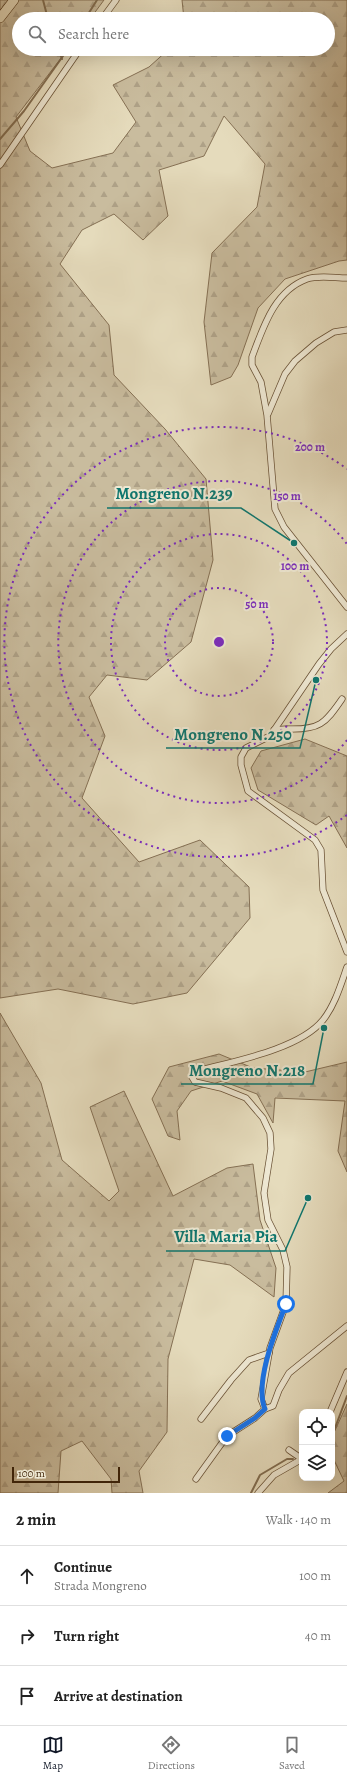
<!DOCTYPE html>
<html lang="en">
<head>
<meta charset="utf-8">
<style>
  body { margin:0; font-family:Alegreya,serif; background:#f2f2f2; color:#222 }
  .controls { position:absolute; right:12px; bottom:12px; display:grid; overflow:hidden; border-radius:8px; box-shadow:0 4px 16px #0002 }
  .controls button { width:36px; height:36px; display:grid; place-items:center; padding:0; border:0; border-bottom:1px solid #e0e0e0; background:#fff; color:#222; font:20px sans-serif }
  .scale { position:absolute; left:12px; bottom:10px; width:108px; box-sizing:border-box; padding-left:4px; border:2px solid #412509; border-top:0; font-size:11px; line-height:14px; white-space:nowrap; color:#412509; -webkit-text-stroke:3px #eee8d3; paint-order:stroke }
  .stop { position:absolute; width:12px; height:12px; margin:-9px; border:3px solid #1a73e8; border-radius:50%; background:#fff }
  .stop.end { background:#1a73e8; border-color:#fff; box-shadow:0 1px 4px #0008 }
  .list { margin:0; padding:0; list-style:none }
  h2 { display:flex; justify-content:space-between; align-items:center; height:52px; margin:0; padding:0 16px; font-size:17px }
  h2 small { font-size:13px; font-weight:400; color:#767676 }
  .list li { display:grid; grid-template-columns:26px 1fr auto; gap:12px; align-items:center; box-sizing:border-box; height:60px; padding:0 16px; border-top:1px solid #e0e0e0 }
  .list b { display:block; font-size:15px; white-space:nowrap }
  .list p { margin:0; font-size:13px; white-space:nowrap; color:#767676 }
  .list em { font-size:13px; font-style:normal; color:#767676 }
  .icon { flex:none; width:22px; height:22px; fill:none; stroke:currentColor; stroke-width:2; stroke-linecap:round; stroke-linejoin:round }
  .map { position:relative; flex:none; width:347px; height:1493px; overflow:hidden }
  .search { position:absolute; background:#fff; box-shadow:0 4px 16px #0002; left:12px; right:12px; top:12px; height:44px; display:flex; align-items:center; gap:10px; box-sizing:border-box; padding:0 14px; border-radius:22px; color:#767676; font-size:15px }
  .sheet { height:232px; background:#fff }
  nav { display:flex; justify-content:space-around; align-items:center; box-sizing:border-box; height:56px; border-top:1px solid #e0e0e0; background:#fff; font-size:11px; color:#767676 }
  nav a { display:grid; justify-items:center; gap:2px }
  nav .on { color:#111827 }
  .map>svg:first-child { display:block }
  .forest { fill:url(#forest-firs); stroke:#857054 }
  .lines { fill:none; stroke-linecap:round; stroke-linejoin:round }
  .stream { stroke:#826d50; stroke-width:2 }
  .minor-casing { stroke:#6a5236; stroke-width:7 }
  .primary-casing { stroke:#412509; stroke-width:10 }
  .minor { stroke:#eee8d3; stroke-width:5.5 }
  .primary { stroke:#e5dbbc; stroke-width:9 }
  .route { stroke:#1a73e8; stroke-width:5 }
  .ring { fill:none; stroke:#7b2cbf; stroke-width:2; stroke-dasharray:2 4 }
  .centre { fill:#7b2cbf; stroke:#eee8d3; stroke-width:2 }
  .ring-label { font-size:12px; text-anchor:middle; font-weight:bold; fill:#7b2cbf; stroke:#eee8d3; stroke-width:4; stroke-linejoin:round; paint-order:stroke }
  .leader { fill:none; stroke:#0f766e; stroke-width:1.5 }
  .callout-dot { fill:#0f766e; stroke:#eee8d3; stroke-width:1.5 }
  .callout-label { font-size:17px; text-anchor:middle; font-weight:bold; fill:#0f766e; stroke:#eee8d3; stroke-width:4; stroke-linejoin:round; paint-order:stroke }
</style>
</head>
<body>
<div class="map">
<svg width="347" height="1493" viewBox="0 0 347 1493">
  <defs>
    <pattern id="forest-firs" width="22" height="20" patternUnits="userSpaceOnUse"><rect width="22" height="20" fill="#c9bc9e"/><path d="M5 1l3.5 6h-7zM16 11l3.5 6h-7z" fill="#aea187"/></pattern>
  </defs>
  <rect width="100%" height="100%" fill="#e5dbbc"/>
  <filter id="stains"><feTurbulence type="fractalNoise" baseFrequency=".005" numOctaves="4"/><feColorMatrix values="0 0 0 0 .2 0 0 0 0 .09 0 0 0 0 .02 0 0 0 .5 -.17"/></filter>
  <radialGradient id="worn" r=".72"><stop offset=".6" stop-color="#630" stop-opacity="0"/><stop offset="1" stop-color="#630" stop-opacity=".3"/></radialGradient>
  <g class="forest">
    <polygon points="0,0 104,0 90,19 19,19 19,49 68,49 16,117 30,151 52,168 113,153 136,122 113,85 149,67 169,49 328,49 328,19 184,19 182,0 347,0 347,260 339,261 285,279 258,308 238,365 231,377 211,385 204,322 212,253 257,207 265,164 224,116 204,156 159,170 168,216 143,240 114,214 82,230 60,264 109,325 114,375 165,429 206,479 213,560 191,642 147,680 107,675 89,697 105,736 82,798 139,862 200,840 249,887 250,918 187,993 133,1004 58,989 0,998"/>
    <polygon points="305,739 347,756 347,848 329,816 316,825 258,790 251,768 261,751"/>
    <polygon points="0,1013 41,1083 62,1160 109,1201 119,1191 90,1107 124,1091 173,1196 227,1168 253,1164 260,1220 276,1268 274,1297 230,1265 194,1259 168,1359 167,1432 139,1471 143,1493 112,1493 111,1479 82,1441 61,1451 58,1493 0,1493"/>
    <polygon points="219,1054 253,1068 305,1072 347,1062 347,1172 338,1151 345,1101 275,1098 273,1123 257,1094 222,1081 191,1091 177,1111 180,1140 168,1136 152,1099 169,1067"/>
    <polygon points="347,1404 347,1493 328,1493 344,1481 332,1456 332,1437"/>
  </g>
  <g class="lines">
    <g class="stream">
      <polyline points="43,0 48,19"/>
      <polyline points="85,19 97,0"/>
      <polyline points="58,49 62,59"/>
      <polyline points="0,139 24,111 68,49"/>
      <polyline points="332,1436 347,1396"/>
      <polyline points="251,1493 260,1475 287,1459 293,1459"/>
    </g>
    <defs>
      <g id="minor">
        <polyline points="102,19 116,0"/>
        <polyline points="0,165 80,49"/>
        <path d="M 347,278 C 335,278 318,275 307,279 C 274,291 263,328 252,357 L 252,365 L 261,382 L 267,415 L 275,509 L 284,527 L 347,607"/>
        <polyline points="268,414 285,374 295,361 316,343 334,332 347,330"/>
        <polyline points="347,634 331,649 319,664 270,736 246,748 241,757 241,765 248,791 315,840 321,850 323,890 347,952"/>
        <path d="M 288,729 C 319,730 325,724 342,699"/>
        <polyline points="274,730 286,729"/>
        <path d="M 347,967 C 341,984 335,1005 323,1020 C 299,1050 230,1062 193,1072 L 192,1077 L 195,1082 L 221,1088 L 246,1098 L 263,1118 L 270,1133 L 271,1149 L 264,1193 L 268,1220 L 283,1250 L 287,1267 L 286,1304 L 270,1348 L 261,1399 L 265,1409 L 273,1406 L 279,1390 L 289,1373 L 347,1326"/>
        <polyline points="330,1412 347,1372"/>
        <polyline points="201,1419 231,1380 249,1360 269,1353"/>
        <polyline points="289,1450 302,1459"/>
        <polyline points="196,1479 227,1436 255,1418 265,1409"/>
        <polyline points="258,1493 274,1475 302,1459"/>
      </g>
      <polyline id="primary" points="0,18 14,0"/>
    </defs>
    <use href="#minor" class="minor-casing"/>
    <use href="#primary" class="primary-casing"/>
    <use href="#minor" class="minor"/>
    <use href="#primary" class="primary"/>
  </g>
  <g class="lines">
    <path class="route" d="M 227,1436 L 255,1418 L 265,1409 C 254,1383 276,1330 286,1304"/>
  </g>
  <g class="ring">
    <circle cx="219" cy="642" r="54"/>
    <circle cx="219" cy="642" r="108"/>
    <path d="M347 740A161 161 0 1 1 347 544"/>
    <path d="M347 815A215 215 0 1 1 347 469"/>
  </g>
  <circle cx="219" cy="642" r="6" class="centre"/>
  <g class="ring-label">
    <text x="310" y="451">200 m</text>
    <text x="287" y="500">150 m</text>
    <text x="295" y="570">100 m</text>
    <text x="257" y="608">50 m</text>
  </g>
  <path class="leader" d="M294 543L241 508H107M316 680L300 748H166M324 1028L313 1084H181M308 1198L285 1251H166"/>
  <g class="callout-dot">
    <circle cx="294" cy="543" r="4"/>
    <circle cx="316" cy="680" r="4"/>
    <circle cx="324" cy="1028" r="4"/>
    <circle cx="308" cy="1198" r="4"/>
  </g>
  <g class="callout-label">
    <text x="174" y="499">Mongreno N.239</text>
    <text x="233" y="740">Mongreno N.250</text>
    <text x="247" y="1076">Mongreno N.218</text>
    <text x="226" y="1242">Villa Maria Pia</text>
  </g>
  <rect width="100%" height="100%" filter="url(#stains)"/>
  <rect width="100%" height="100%" fill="url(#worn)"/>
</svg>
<div class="controls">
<button><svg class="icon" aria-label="locate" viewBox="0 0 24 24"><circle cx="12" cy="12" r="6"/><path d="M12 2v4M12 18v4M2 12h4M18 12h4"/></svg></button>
<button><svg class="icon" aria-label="layers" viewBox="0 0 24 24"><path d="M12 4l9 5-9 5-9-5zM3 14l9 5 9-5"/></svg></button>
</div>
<div class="scale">100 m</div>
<div class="stop" style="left:286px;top:1304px"></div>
<div class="stop end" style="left:227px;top:1436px"></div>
<div class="search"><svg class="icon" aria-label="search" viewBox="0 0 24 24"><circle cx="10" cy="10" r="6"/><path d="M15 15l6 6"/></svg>Search here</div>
</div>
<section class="sheet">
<h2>2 min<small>Walk · 140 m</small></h2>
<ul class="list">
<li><svg class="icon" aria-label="ahead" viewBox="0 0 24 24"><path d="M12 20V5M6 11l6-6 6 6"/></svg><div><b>Continue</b><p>Strada Mongreno</p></div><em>100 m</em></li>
<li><svg class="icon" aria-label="right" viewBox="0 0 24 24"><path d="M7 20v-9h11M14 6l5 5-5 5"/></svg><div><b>Turn right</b></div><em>40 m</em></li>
<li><svg class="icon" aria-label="arrive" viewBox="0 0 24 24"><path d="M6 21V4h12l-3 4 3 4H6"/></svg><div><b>Arrive at destination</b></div></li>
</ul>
</section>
<nav>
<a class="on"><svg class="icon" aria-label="map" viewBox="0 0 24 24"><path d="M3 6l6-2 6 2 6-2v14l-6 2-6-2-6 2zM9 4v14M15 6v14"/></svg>Map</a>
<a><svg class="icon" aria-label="directions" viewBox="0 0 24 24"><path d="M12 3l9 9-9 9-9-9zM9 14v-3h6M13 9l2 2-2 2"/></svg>Directions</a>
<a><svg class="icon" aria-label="saved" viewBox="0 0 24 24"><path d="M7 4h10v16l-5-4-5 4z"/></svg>Saved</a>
</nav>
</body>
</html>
